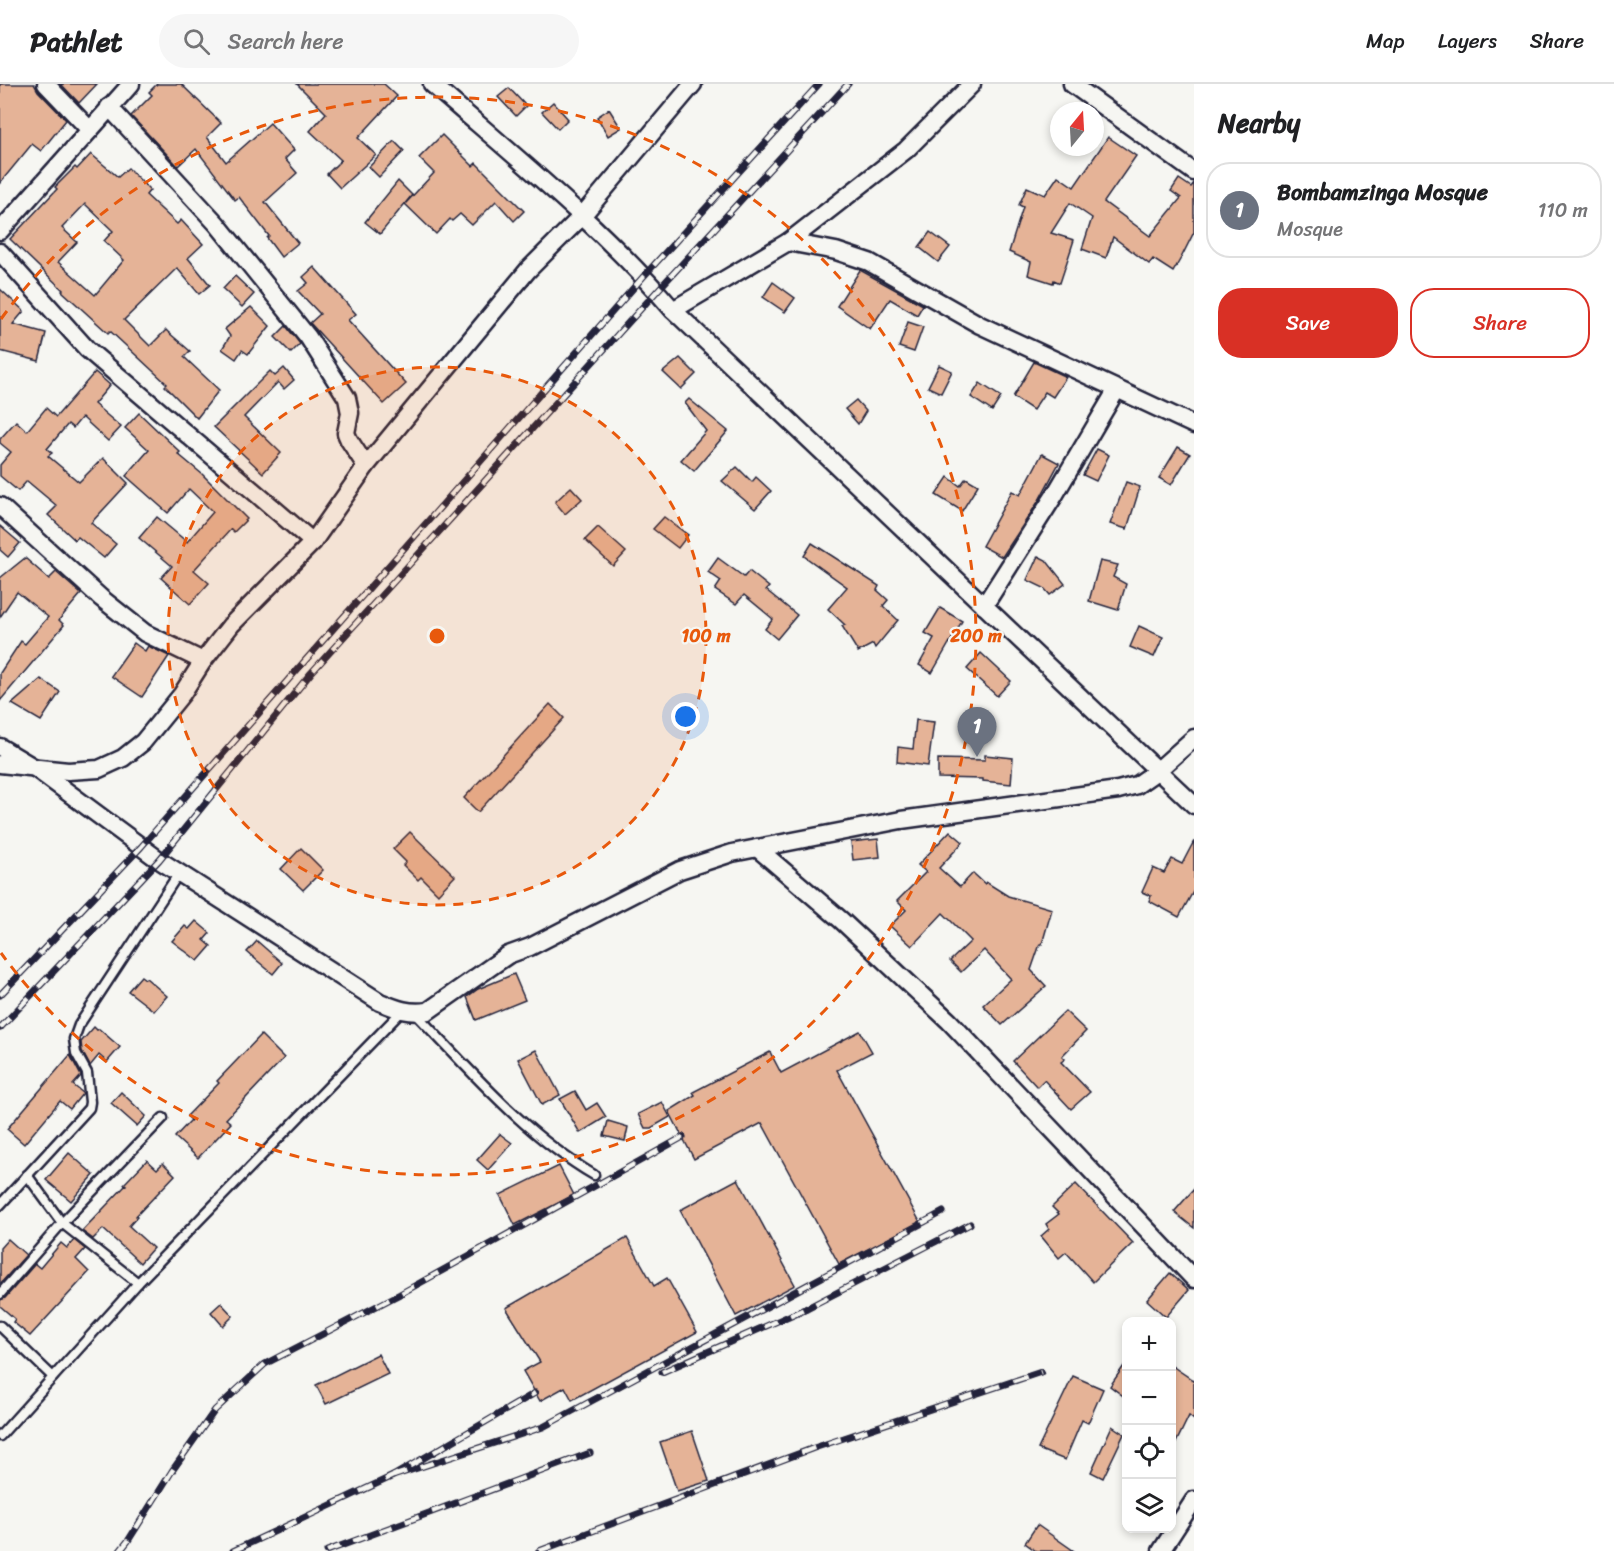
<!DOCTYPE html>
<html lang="en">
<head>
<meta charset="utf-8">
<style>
  body { margin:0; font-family:Sriracha,sans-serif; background:#f6f6f6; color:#202124 }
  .controls { position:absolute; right:18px; bottom:18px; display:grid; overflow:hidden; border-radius:12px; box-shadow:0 3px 9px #0003 }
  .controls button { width:54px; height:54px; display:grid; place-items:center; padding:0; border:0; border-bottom:2px solid #e0e0e0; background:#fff; color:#202124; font:30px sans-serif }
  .compass { position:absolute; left:1050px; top:18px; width:54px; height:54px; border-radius:50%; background:#fff; box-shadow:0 3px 9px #0003; rotate:18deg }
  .you { position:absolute; left:686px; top:633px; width:21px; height:21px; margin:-15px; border:4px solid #fff; border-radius:50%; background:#1a73e8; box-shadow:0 0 0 9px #1a73e833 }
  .badge { display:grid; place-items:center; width:39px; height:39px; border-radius:50%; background:#d93025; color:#fff; font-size:20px; font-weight:700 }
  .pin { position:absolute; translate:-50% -50px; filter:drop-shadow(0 2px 3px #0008) }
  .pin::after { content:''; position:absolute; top:32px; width:21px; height:18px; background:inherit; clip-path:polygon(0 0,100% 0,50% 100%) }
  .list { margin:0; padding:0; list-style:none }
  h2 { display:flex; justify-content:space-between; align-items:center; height:78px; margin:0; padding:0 24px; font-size:26px }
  h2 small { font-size:20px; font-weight:400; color:#757577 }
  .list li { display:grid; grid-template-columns:39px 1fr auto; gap:18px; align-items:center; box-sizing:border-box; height:96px; margin:0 12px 12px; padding:0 12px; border:2px solid #e0e0e0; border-radius:24px }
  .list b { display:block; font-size:22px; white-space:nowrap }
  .list p { margin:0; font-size:20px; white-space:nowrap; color:#757577 }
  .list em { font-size:20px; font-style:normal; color:#757577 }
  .actions { display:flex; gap:12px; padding:18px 24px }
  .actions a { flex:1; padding:14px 0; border:2px solid #d93025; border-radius:24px; text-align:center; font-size:21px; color:#d93025 }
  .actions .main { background:#d93025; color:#fff }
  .icon { flex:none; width:33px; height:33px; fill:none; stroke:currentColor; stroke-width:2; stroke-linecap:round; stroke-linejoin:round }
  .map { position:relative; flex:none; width:1194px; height:1467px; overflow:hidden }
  header { display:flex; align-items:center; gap:36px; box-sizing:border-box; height:84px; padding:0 30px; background:#fff; border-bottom:2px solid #e0e0e0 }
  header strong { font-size:28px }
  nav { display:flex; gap:33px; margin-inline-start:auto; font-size:21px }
  .search { width:420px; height:54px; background:#f6f6f6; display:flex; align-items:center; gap:15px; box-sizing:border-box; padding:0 21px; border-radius:33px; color:#757577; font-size:22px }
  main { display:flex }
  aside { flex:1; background:#fff }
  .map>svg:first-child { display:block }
  .building { fill:#e5b397; stroke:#22223b; stroke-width:1.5; fill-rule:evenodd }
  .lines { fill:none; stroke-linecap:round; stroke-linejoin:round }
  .lane-casing { stroke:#22223b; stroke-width:13 }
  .street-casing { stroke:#22223b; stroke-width:21 }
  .lane { stroke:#f6f6f2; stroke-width:8 }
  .street { stroke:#f6f6f2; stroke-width:16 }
  .rail-casing { stroke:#22223b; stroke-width:7 }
  .rail { stroke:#f6f6f2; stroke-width:4.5; stroke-dasharray:14; stroke-linecap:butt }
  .ring { fill:none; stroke:#e8590c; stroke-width:3; stroke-dasharray:10 8 }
  .centre { fill:#e8590c; stroke:#f6f6f2; stroke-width:3 }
  .ring-label { font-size:18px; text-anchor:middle; font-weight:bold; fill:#e8590c; stroke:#f6f6f2; stroke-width:4.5; stroke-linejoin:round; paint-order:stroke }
</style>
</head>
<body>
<header>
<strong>Pathlet</strong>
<div class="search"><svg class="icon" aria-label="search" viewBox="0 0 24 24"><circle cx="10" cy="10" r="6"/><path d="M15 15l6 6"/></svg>Search here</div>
<nav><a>Map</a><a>Layers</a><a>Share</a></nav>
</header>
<main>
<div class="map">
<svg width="1194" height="1467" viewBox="0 0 1194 1467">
  <rect width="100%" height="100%" fill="#f6f6f2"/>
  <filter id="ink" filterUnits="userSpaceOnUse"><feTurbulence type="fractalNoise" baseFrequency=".0167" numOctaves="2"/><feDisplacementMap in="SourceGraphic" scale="12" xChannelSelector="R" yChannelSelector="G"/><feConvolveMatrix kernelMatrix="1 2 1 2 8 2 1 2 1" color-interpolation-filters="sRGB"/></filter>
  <g filter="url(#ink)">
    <g class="building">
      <polygon points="0,0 34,0 38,7 66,36 41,67 32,60 0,99"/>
      <polygon points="61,0 97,0 79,19"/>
      <polygon points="157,0 181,0 221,39 207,53 226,78 270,39 294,66 285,75 297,89 265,118 298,159 281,173 267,154 269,152 239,113 235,116 196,65 178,82 131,32 152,11 149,8"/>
      <polygon points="297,0 384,0 397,12 358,54 376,71 340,104 327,90 341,76 310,47 326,29"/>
      <polygon points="509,4 526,22 516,32 498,13"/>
      <polygon points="553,18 568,35 558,45 542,28"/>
      <polygon points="609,25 621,44 608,52 597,33"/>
      <polygon points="442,51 473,82 476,79 524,127 514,137 496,117 472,141 460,130 452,137 450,135 436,150 405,120 434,89 419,74"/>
      <polygon points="1108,53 1136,72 1104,118 1150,152 1181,114 1171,107 1179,95 1191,103 1194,99 1194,148 1181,174 1173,188 1153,175 1149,180 1113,153 1106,174 1082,165 1092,134 1070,119 1051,149 1074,156 1060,199 1054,196 1053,199 1028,191 1031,178 1009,168 1023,123 1019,121 1027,103 1045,111 1058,92 1074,103"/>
      <polygon points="394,57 404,67 379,93 369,83"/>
      <path d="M 91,70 L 118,93 L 128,84 L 150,106 L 146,111 L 177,140 L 181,136 L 203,160 L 188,174 L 210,201 L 199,210 L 177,184 L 124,236 L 150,262 L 166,246 L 168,248 L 190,267 L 184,273 L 219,306 L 197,334 L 165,302 L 167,300 L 110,247 L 108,249 L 62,207 L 63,206 L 10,155 L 57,105 L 55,103 L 75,83 L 77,85 ZM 85,120 L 113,147 L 104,157 L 124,176 L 95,211 L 58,178 L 77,158 L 62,144 Z"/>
      <polygon points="398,97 412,111 380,150 365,138"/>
      <polygon points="930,148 950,163 938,178 919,163"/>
      <polygon points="314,183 356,230 348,236 406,300 384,320 310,239 320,230 298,207 308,199 303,193"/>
      <polygon points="860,186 923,221 917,231 890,215 870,245 837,222"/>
      <polygon points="235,192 254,210 242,223 223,205"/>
      <polygon points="773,198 795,214 785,228 763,213"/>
      <polygon points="0,205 24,227 13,240 46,249 39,277 0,267"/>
      <polygon points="251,223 270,242 248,270 242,266 236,275 222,265 230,252 225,245"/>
      <polygon points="908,238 923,243 914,268 899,263"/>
      <polygon points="286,242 300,260 291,269 275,253"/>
      <polygon points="680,274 696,290 681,305 663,288"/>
      <polygon points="1034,278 1066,293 1053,313 1045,308 1033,326 1013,313"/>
      <polygon points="939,281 952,287 941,309 928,303"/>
      <polygon points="284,284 294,296 284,305 278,298 244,333 281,369 263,389 214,343 270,287 275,292"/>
      <polygon points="95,288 110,301 94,320 121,343 108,357 82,333 73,344 68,340 47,365 52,369 48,372 79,398 103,374 128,399 91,439 116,460 104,474 78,453 75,456 48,431 57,422 27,397 18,407 0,392 0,381 11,368 0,359 0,355 16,337 27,347 46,324 56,333"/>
      <polygon points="980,299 1001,313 992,327 971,313"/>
      <polygon points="689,315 728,347 694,387 681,376 706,347 685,319"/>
      <polygon points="856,316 866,327 858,340 845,325"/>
      <polygon points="139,329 180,368 178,370 202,390 247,435 234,448 231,445 194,486 209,499 190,520 161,494 172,482 139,454 157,433 187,458 213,428 189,405 168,429 126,392 149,366 125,344"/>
      <polygon points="1178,363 1190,370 1171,401 1159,394"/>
      <polygon points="1097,365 1109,371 1096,397 1083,391"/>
      <polygon points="1042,370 1059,379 1038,418 1002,473 982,462 1012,407 1020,411"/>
      <polygon points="737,383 752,398 756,393 771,407 755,425 722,397"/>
      <polygon points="948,393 960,402 966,394 978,401 962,427 936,411"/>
      <polygon points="1126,398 1140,403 1127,445 1110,440"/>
      <polygon points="571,403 582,415 565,430 555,418"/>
      <polygon points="664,433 688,451 678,464 653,445"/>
      <polygon points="0,442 20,459 8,473 0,466"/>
      <polygon points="598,443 626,468 613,482 585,456"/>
      <polygon points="812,459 879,502 877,506 888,516 883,522 898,536 875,564 873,560 858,568 842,542 845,541 828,525 847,503 804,472"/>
      <polygon points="1038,472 1046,476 1065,500 1050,511 1044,504 1027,496"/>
      <polygon points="25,474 49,495 56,488 81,510 59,536 64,541 0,617 0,589 21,557 25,560 48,533 17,508 0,533 0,494"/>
      <polygon points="718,474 744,493 749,487 769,503 766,506 797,531 777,555 765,545 773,535 744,511 736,520 715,506 721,497 708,488"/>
      <polygon points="1100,477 1118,481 1113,493 1126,500 1118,526 1089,517"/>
      <polygon points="940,524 962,537 932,589 919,581 934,554 925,549"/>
      <polygon points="1139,542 1163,553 1154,573 1130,563"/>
      <polygon points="134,559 145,567 148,562 169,572 142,613 111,592"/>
      <polygon points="981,569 1011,597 997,612 967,585"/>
      <polygon points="41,595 60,608 41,637 12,620"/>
      <polygon points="550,620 564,634 478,728 464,714"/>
      <polygon points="916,636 934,638 928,682 897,678 898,663 913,665"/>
      <polygon points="985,671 1013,674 1011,700 983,697 983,695 938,694 938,675 985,676"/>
      <polygon points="950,747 963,758 939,784 960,803 973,789 985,800 986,798 1008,812 1052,825 1042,860 1040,860 1031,886 1046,902 1002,941 983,921 1011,895 984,866 961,888 950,877 971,857 943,829 912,862 890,842 906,826 897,817 926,788 918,781"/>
      <polygon points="410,748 455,792 438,810 421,793 418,796 403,781 406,778 393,765"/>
      <polygon points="878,755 880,773 853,776 851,758"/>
      <polygon points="1194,757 1194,806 1179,833 1149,817 1151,812 1142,808 1153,784 1164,789 1172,775 1182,780"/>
      <polygon points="301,764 323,786 303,806 281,785"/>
      <polygon points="196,837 210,849 204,856 211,862 198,877 172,857 185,842 189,845"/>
      <polygon points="257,857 282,879 273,890 247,868"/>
      <polygon points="514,890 525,916 476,936 467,913 478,905"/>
      <polygon points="141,892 145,895 146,894 167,912 154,927 128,907"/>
      <polygon points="1065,927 1086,947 1062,972 1065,975 1061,978 1090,1008 1071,1025 1044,996 1037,1003 1013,977"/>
      <polygon points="94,943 97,946 99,945 120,963 107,978 99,971 90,982 82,967 81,958"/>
      <polygon points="860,947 872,968 837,986 920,1138 839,1180 762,1039 694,1075 669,1027 695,1011 693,1008 770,968 781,989"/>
      <polygon points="261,951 284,974 226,1035 231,1039 198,1074 175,1053 191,1036 187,1032 219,999 217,997"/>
      <polygon points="536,966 560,1011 542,1021 518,975"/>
      <polygon points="70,971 81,992 73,1001 83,1009 70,1025 60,1017 24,1060 7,1045"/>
      <polygon points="575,1007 586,1026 597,1019 606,1033 580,1049 560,1015"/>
      <polygon points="121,1008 146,1032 137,1042 111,1019"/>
      <polygon points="662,1018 670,1033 651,1044 645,1044 638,1030"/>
      <polygon points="608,1037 628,1043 625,1057 604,1052"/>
      <polygon points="500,1050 512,1059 488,1086 477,1076"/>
      <polygon points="69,1069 94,1091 71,1117 46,1096"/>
      <polygon points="147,1076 157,1085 163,1079 175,1091 136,1132 137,1133 129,1142 153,1164 140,1179 103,1145 93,1155 82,1147 126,1101 124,1100"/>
      <polygon points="559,1082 574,1111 515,1141 500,1111"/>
      <polygon points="738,1095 795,1201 736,1232 680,1126"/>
      <polygon points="1076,1100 1133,1159 1093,1198 1066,1168 1059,1174 1041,1152 1049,1145 1046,1140 1059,1130 1052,1123"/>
      <polygon points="1194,1105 1194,1144 1174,1128"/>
      <polygon points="627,1154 654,1202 667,1194 697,1248 572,1316 565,1303 540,1317 523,1287 540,1278 506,1224"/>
      <polygon points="8,1155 26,1171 0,1200 0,1164"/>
      <polygon points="74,1156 85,1165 76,1175 89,1188 30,1252 13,1238 15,1235 0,1222 0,1216 5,1214 35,1180 40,1184 61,1159 67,1164"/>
      <polygon points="1170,1189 1189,1206 1166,1233 1147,1216"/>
      <polygon points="221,1219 233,1232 223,1242 211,1228"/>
      <polygon points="378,1270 388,1290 326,1320 316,1301"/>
      <polygon points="1126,1279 1126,1314 1110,1302"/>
      <polygon points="1172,1282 1194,1297 1194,1336 1189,1332 1172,1367"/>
      <polygon points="1073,1292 1103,1305 1088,1339 1082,1336 1065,1376 1038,1365"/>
      <polygon points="1112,1342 1124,1350 1103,1394 1091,1388"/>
      <polygon points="692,1347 709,1397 677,1407 660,1358"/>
      <polygon points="1037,1441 1074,1467 1036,1467 1025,1459"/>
    </g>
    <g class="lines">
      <defs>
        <g id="lane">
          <path d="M 415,929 C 471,987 524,1050 594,1091"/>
          <polyline points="27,1091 62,1139 138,1199"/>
          <polyline points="0,1121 89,1024 90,1018 87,989 76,969 74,955 79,941 179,789"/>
          <polyline points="0,1210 62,1139 163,1034"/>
          <polyline points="0,1242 53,1293"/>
          <polyline points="0,1352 138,1199 402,927"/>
        </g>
        <g id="street">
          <polyline points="46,0 90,46"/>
          <path d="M 432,0 C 514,72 601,142 673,226 L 1194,721"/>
          <polyline points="1072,0 1194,88"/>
          <polyline points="109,23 217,140 308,253 347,314 350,329 346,349 349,356 366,382"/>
          <polyline points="0,147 131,0"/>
          <polyline points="788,158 836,167 869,178 980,241 1194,341"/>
          <polyline points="0,168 87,265 313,458"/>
          <polyline points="673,226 788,158 906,66 972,0"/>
          <polyline points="0,422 101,514 145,549 203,577"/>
          <polyline points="984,522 1054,412 1117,305"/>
          <path d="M 0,663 L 35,684 L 159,776 L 380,918 C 397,925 409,930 428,927 L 492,882 L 508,871 L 530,863 L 680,786 L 732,769 L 901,736 L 1118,706 L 1137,701 L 1157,687 L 1194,654"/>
          <polyline points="0,680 68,687 99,685 123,674 143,658 182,610 203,577 231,541 313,458 366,382 528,186 582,132 693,0"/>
          <polyline points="757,764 841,836 949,937 1194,1195"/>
          <polyline points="1161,1467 1194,1416"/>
        </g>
      </defs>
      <use href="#lane" class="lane-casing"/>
      <use href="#street" class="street-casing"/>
      <use href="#lane" class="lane"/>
      <use href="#street" class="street"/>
      <defs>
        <g id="rail">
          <polyline points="0,911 141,763 643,193 819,0"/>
          <polyline points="0,944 159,776 311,589 657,207 848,0"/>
          <polyline points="662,1288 807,1224 970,1140"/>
          <polyline points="393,1392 543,1343 943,1128"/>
          <polyline points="120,1467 128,1457 172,1387 215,1326 265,1280 400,1210 683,1053"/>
          <polyline points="233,1467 393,1392 535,1309"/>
          <polyline points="327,1467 590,1369"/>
          <polyline points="539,1467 814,1364 1041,1288"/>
        </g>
      </defs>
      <use href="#rail" class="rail-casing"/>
      <use href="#rail" class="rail"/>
    </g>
  </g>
  <circle cx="437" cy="552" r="269" fill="#e8590c" fill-opacity=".12"/>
  <g class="ring">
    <circle cx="437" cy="552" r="269"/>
    <path d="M1 235A539 539 0 1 1 1 869"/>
  </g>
  <circle cx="437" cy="552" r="9" class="centre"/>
  <g class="ring-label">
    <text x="706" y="558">100 m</text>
    <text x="976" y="558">200 m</text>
  </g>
</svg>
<div class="controls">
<button>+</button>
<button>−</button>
<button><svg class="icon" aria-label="locate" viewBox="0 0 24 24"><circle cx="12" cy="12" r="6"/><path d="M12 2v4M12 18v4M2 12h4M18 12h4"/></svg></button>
<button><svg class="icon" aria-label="layers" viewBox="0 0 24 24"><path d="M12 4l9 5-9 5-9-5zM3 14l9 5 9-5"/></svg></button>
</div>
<svg class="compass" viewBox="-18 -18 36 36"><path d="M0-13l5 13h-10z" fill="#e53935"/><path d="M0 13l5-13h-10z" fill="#757577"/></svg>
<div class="you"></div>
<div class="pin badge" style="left:977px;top:673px;background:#6b7280">1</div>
</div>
<aside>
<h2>Nearby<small></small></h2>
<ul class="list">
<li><span class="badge" style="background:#6b7280">1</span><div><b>Bombamzinga Mosque</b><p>Mosque</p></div><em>110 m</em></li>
</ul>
<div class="actions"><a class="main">Save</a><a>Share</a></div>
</aside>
</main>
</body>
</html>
